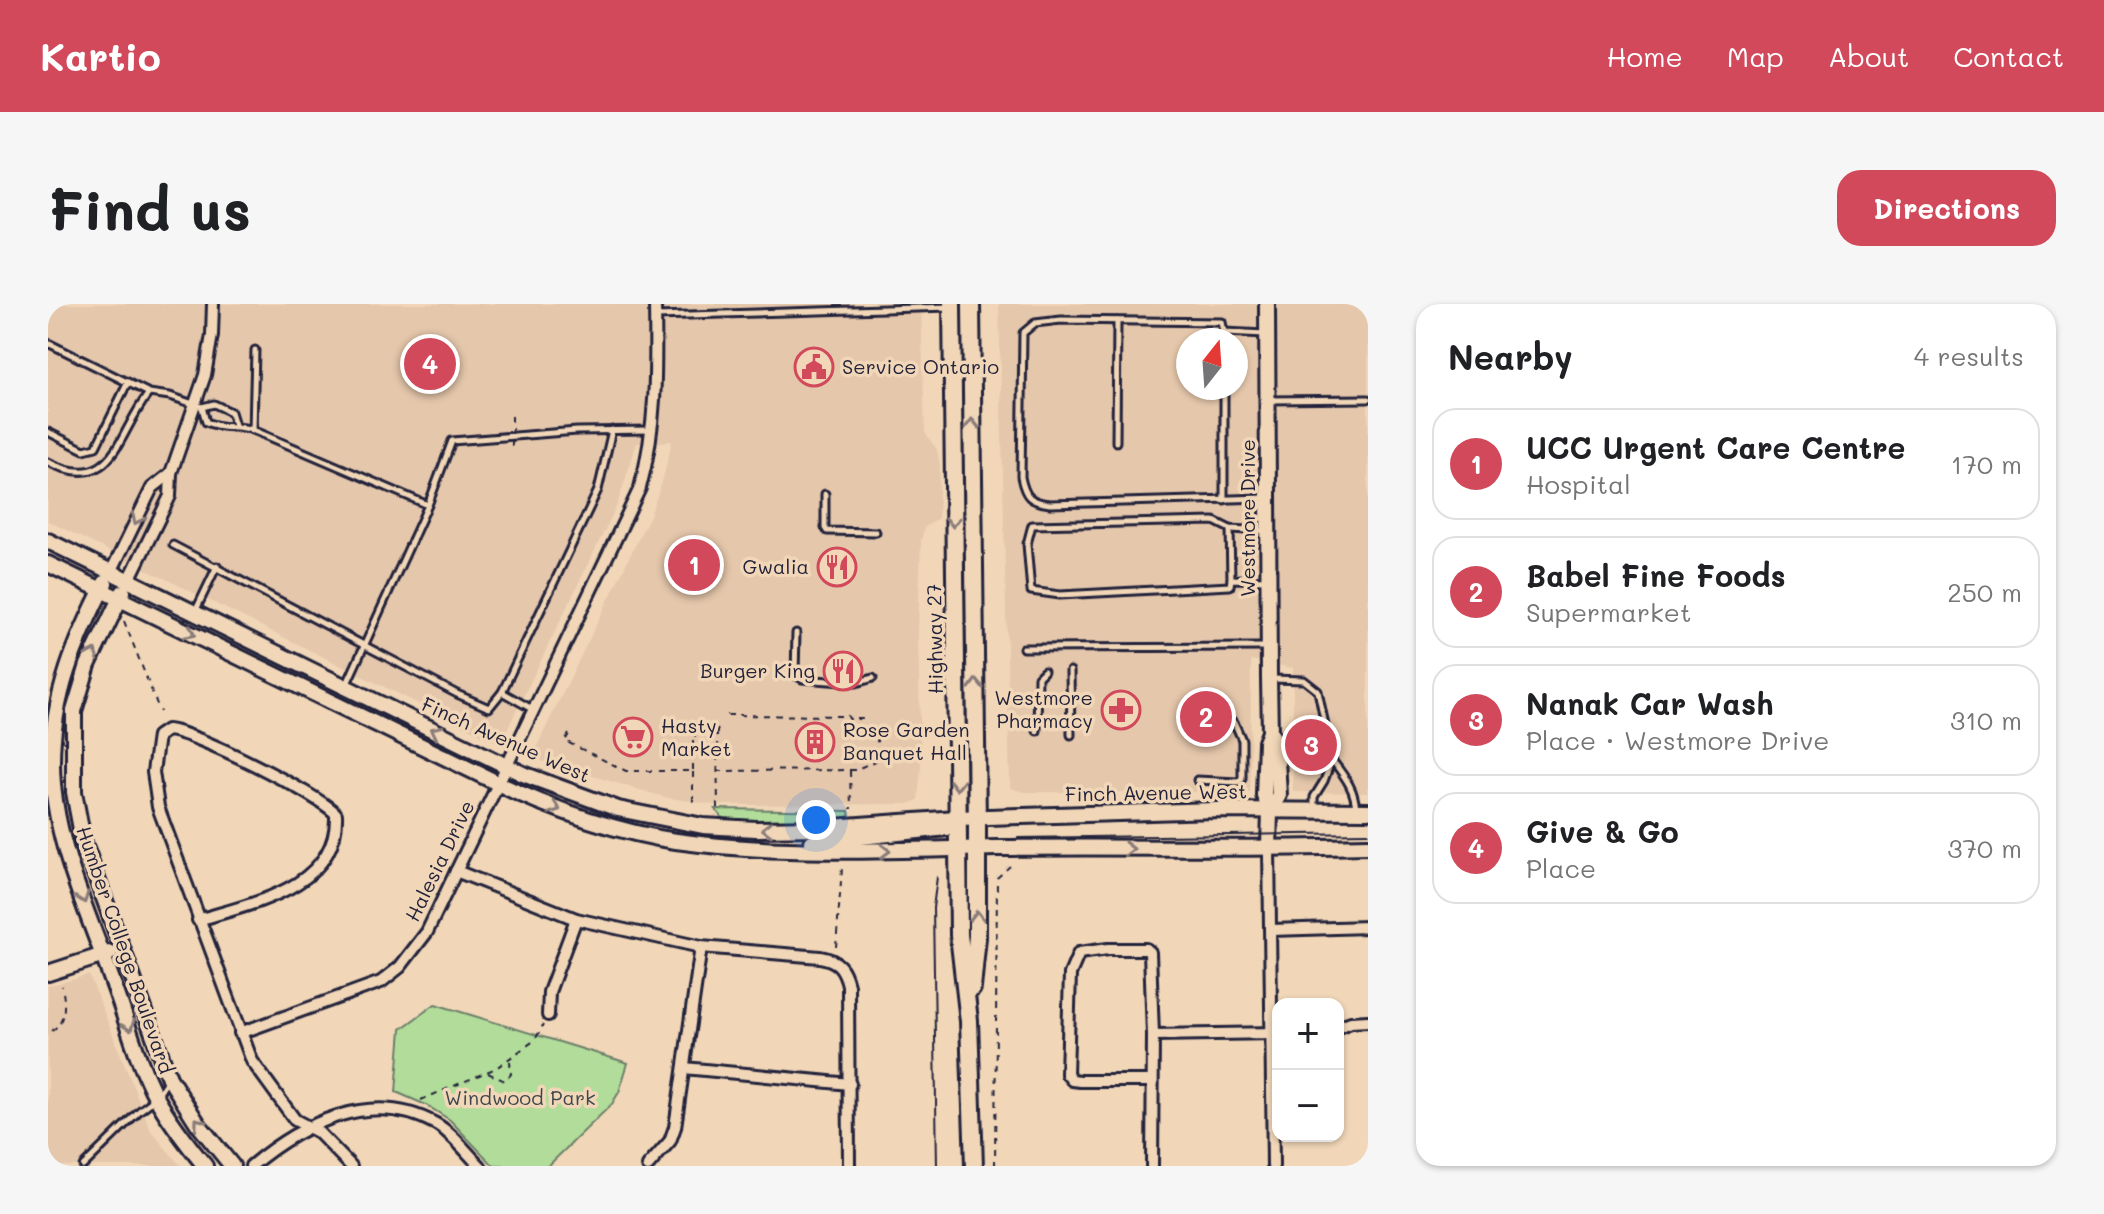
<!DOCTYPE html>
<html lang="en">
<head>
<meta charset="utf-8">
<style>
  body { margin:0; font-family:Mali,sans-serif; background:#f6f6f6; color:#202124 }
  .controls { position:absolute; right:24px; bottom:24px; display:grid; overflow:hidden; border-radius:16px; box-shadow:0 2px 6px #0004 }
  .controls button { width:72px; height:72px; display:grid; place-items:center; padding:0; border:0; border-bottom:2px solid #e0e0e0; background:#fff; color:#202124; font:40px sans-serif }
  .compass { position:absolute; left:1128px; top:24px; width:72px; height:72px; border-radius:50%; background:#fff; box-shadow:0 2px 6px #0004; rotate:17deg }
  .you { position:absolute; left:768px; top:516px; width:28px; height:28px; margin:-20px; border:6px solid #fff; border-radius:50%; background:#1a73e8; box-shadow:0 0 0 12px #1a73e833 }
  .badge { display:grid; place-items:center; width:52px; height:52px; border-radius:50%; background:#d1495b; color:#fff; font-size:26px; font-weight:700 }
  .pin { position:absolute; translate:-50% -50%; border:4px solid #fff; box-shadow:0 2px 8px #0006 }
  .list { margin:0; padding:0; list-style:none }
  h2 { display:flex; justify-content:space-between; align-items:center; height:104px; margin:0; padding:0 32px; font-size:34px }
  h2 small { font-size:26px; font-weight:400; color:#757577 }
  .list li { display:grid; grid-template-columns:52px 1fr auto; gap:24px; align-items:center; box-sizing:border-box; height:112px; margin:0 16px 16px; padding:0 16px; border:2px solid #e0e0e0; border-radius:24px }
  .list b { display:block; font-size:30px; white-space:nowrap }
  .list p { margin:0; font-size:26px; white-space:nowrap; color:#757577 }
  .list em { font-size:26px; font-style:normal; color:#757577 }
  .map { position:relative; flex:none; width:1320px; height:862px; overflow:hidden; border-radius:24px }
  header { display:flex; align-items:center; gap:48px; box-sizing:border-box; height:112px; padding:0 40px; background:#d1495b; color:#fff }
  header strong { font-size:38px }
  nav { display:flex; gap:44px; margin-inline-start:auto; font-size:28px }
  .intro { display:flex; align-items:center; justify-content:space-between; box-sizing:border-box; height:192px; padding:0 48px }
  h1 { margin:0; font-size:56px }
  .button { padding:20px 36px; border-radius:24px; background:#d1495b; color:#fff; font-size:28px; font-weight:700 }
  main { display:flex; gap:48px; padding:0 48px }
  aside { flex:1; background:#fff; border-radius:24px; box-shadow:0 2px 6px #0004 }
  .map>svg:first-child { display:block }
  .built { fill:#e5c7ab; fill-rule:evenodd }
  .green { fill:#b2dc99; stroke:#6a7f6a; stroke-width:2 }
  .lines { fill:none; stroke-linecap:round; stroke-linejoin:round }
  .lane-casing { stroke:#22223b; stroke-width:11 }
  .street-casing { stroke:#22223b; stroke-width:16 }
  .secondary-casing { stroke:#22223b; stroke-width:20 }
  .primary-casing { stroke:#22223b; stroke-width:22 }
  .path { stroke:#22223b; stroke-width:2; stroke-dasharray:6 6; stroke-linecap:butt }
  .lane { stroke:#f1d7b8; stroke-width:5 }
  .street { stroke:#f1d7b8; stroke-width:10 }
  .secondary { stroke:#f1d7b8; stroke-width:14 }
  .primary { stroke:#f1d7b8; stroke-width:16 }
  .tram { stroke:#22223b; stroke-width:2 }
  .path-bridge { stroke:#22223b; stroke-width:2; stroke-dasharray:6 6; stroke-linecap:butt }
  .oneway { stroke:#8a7c7a }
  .labels { text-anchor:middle; stroke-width:7; stroke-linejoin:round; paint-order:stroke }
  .poi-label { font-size:20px; fill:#22223b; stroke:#f1d7b8; text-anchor:start }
  .street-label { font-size:20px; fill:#22223b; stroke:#f1d7b8 }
  .park-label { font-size:20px; fill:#3f474e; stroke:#f1d7b8 }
</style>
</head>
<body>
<header>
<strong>Kartio</strong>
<nav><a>Home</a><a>Map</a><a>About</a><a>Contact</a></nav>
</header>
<div class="intro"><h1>Find us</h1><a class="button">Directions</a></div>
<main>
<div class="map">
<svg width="1320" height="862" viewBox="0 0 1320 862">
  <rect width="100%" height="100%" fill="#f1d7b8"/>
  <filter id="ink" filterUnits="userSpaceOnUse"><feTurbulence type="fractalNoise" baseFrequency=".0125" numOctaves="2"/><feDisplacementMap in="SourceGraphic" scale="16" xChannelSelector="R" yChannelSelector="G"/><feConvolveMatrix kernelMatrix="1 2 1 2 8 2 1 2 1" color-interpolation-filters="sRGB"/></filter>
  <g filter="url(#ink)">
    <g class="built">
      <polygon points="0,0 873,0 877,129 889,146 892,161 890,214 876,224 873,237 870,329 873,464 870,496 861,500 666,501 616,493 483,454 603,209 615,175 624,137 589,139 569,201 452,440 0,217"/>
      <path d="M 951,0 L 1320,0 L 1320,489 L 1245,488 L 1245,364 L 1203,356 L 1202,488 L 976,488 L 962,484 ZM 1140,36 L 1188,36 L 1188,84 L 1140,84 Z"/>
      <polygon points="41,671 103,827 133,862 0,862 0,682"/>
    </g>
    <g class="green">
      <polygon points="667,505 801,507 802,515 743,518 676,516"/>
      <polygon points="387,700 580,759 571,788 564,800 500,862 446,862 402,816 378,801 348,788 353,725"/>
    </g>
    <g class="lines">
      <defs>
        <g id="lane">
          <polyline points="608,12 902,3"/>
          <polyline points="1176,28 1176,36"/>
          <path d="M 1218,30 L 1176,28 L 1174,18 L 1013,16 L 987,19 L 975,29 L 973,173 C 977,193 982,198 1002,200 L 1219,194"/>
          <polyline points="0,39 101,89 122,92 154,103 166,100 183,108 187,121"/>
          <polyline points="1176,84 1176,196"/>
          <polyline points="1221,96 1320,95"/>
          <path d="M 154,103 L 158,118 C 176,126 185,120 205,126 L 380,201 L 298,382"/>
          <polyline points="205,126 207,46"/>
          <polyline points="0,128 36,146 48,143 80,78"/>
          <polyline points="1068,138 1069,17"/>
          <path d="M 0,158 C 67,191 68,131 101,89"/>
          <polyline points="777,190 777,224 779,227 828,228"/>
          <polyline points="380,201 404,137 529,127 603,126"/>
          <polyline points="1182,225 1183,275"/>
          <polyline points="125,241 409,390 441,404 454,388 550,186 564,126"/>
          <polyline points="1219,276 1183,275 1182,282 1012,291 983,287 979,240 984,221 1166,217 1182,225 1219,227"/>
          <polyline points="147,308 169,262"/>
          <polyline points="748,329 747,371 754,375 808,379 825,374"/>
          <polyline points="975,344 1219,343"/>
          <polyline points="1022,367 1023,431"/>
          <polyline points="1224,375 1256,376 1270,387 1284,455 1276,477 1266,493 1266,506"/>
          <polyline points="454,388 484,405"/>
          <polyline points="989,427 990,373 996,367"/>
          <path d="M 1284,456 C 1297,473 1307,485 1308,506"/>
          <polyline points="1149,476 1190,478 1194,475 1194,436 1186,418"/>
          <polyline points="35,862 91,807 108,794 120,775"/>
        </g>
        <g id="street">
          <polyline points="63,268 104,184 123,169"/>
          <polyline points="81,276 122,192 123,169 157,71 164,31 165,0"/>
          <polyline points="1221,543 1225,862"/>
          <path d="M 408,567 L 528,615 L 653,643 L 772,653 C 790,656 796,664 800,681 L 801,862"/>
          <path d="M 150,616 C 206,599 291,583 288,510 C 270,490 145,427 119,426 L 110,432 L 105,468 L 110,503 L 204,757 L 247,816 L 270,828 L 303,862"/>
          <polyline points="1223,626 1320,623"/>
          <polyline points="500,711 501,688 528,615"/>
          <polyline points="1290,723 1303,718 1320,717"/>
          <path d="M 192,729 L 333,678 L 352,663 L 379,628 L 592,184 C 609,121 608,64 607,0"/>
          <polyline points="1105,731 1230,729"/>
          <polyline points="636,764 802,780"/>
          <polyline points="1103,777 1032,777 1024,776 1019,770 1022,670 1031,649 1060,645 1098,645 1102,648 1105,731 1104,862"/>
          <path d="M 203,862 C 253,820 324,784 388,820 C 404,829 419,849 432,862"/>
          <polyline points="600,862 622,837 627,823 653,643"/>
        </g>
        <g id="secondary">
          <polyline points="1219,0 1221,375 1222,428 1228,438 1231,491 1222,507"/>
          <polyline points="0,237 475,470 570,505 655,522 708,525 770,524 909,514 1167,506 1320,507"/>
          <path d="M 0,260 L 466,487 C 525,513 588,534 652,540 C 750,551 851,546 949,544 C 1073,542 1197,546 1320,542"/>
          <path d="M 57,279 C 28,336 4,392 4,458 C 4,534 40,608 65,679 C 79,716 89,758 108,793 C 122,818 139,840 157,862"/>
          <polyline points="75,288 40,361 26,407 26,488 35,536 121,774 150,820 184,862"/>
          <polyline points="764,538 899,524"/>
          <polyline points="1221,543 1222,507 1216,491 1218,438 1222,428"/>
          <polyline points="0,669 62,649"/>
        </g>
        <g id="primary">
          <polyline points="904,0 911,631 921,717 926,862"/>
          <polyline points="923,0 929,522 929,633 924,684"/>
        </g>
      </defs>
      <use href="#lane" class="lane-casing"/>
      <use href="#street" class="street-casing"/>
      <use href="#secondary" class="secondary-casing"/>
      <use href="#primary" class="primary-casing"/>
      <g class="path">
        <polyline points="76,317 112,408"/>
        <polyline points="679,411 800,412 801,415 816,415"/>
        <polyline points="521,430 517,437 578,467 645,467 645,502"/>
        <polyline points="669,430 669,426 675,424"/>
        <polyline points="665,431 669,431 670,504"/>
        <polyline points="645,466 645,431 648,432"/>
        <polyline points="669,467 807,466 829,456 829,428"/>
        <polyline points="802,467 803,505"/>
        <polyline points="788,643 794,564"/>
        <path d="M 4,727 C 19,715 17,699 14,682"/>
        <polyline points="440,769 457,777 463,770 462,757"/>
        <polyline points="373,796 448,764 487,736 495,721"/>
        <polyline points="947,862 949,574 962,562"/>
      </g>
      <use href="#lane" class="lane"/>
      <use href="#street" class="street"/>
      <use href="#secondary" class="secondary"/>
      <use href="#primary" class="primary"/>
      <g class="tram">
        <polyline points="970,534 1320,529"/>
        <polyline points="889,862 885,604 889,573"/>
      </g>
      <polyline class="path-bridge" points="464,112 464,147"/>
    </g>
    <defs><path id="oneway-chevron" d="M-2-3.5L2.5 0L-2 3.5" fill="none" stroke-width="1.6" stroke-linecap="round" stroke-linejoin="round" transform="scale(2)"/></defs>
    <g class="oneway">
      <use href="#oneway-chevron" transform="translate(924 120) rotate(-91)"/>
      <use href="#oneway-chevron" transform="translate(89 215) rotate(116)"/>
      <use href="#oneway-chevron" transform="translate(905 218) rotate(90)"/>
      <use href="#oneway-chevron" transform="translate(142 329) rotate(26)"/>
      <use href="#oneway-chevron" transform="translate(45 350) rotate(-66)"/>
      <use href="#oneway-chevron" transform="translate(928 380) rotate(-91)"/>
      <use href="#oneway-chevron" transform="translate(388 427) rotate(-154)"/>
      <use href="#oneway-chevron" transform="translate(909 481) rotate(90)"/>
      <use href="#oneway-chevron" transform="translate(507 504) rotate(20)"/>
      <use href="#oneway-chevron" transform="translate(719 525) rotate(179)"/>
      <use href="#oneway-chevron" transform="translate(1081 545)"/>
      <use href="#oneway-chevron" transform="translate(837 547) rotate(1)"/>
      <use href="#oneway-chevron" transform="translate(35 594) rotate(70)"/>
      <use href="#oneway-chevron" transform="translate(929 612) rotate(-90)"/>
      <use href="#oneway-chevron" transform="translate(81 722) rotate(70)"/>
      <use href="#oneway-chevron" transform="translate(151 819) rotate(-126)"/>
    </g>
  </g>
  <defs>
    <symbol id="civic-ring" viewBox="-11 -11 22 22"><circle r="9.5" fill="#f1d7b8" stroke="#d1495b" stroke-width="1.5"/><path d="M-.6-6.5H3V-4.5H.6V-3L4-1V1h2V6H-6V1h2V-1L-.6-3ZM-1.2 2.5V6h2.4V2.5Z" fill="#d1495b"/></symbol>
    <symbol id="restaurant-ring" viewBox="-11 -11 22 22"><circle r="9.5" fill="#f1d7b8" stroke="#d1495b" stroke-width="1.5"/><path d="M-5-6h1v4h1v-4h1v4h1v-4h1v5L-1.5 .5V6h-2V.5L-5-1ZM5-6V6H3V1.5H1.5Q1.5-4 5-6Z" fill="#d1495b"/></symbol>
    <symbol id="pharmacy-ring" viewBox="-11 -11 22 22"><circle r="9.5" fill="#f1d7b8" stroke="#d1495b" stroke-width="1.5"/><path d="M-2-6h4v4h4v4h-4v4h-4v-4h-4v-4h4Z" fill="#d1495b"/></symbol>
    <symbol id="supermarket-ring" viewBox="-11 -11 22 22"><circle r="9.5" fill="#f1d7b8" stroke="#d1495b" stroke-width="1.5"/><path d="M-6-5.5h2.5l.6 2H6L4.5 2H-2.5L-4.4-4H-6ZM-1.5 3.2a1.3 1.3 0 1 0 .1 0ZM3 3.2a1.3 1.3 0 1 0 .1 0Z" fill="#d1495b"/></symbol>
    <symbol id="building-ring" viewBox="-11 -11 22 22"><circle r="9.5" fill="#f1d7b8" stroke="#d1495b" stroke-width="1.5"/><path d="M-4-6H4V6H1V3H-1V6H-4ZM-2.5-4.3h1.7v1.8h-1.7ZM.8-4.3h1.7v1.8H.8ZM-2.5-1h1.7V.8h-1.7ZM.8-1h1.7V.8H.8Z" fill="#d1495b"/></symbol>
  </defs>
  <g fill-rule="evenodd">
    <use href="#civic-ring" x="744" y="41" width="44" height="44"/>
    <use href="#restaurant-ring" x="767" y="241" width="44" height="44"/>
    <use href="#restaurant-ring" x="773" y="345" width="44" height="44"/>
    <use href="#pharmacy-ring" x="1051" y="384" width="44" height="44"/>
    <use href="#supermarket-ring" x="563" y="411" width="44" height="44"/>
    <use href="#building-ring" x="745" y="416" width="44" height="44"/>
  </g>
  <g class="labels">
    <g class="poi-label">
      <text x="794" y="70">Service Ontario</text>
      <text x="761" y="270" text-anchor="end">Gwalia</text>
      <text x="767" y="374" text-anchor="end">Burger King</text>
      <text x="1045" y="401" text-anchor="end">Westmore<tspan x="1045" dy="23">Pharmacy</tspan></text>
      <text x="613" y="429">Hasty<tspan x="613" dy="23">Market</tspan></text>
      <text x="795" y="433">Rose Garden<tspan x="795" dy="23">Banquet Hall</tspan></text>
    </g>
    <g class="street-label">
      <text transform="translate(1200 214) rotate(-90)" y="7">Westmore Drive</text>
      <text transform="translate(887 335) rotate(-91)" y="7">Highway 27</text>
      <text transform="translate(458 436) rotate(24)" y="7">Finch Avenue West</text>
      <text transform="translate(1108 489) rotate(-1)" y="7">Finch Avenue West</text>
      <text transform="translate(392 557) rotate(-64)" y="7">Halesia Drive</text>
      <text transform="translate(77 646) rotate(71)" y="7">Humber College Boulevard</text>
    </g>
    <g class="park-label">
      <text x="472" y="801">Windwood Park</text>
    </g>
  </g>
</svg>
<div class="controls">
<button>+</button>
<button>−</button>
</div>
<svg class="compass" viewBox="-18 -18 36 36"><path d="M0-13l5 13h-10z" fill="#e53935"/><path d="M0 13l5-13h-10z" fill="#757577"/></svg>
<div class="you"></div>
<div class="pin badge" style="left:646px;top:261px">1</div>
<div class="pin badge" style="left:1158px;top:413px">2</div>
<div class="pin badge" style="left:1263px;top:441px">3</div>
<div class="pin badge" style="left:382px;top:60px">4</div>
</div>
<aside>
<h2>Nearby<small>4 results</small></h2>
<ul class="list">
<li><span class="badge">1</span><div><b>UCC Urgent Care Centre</b><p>Hospital</p></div><em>170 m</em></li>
<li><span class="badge">2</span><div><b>Babel Fine Foods</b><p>Supermarket</p></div><em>250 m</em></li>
<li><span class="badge">3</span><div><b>Nanak Car Wash</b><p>Place · Westmore Drive</p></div><em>310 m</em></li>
<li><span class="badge">4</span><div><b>Give &amp; Go</b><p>Place</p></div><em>370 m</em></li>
</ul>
</aside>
</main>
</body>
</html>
